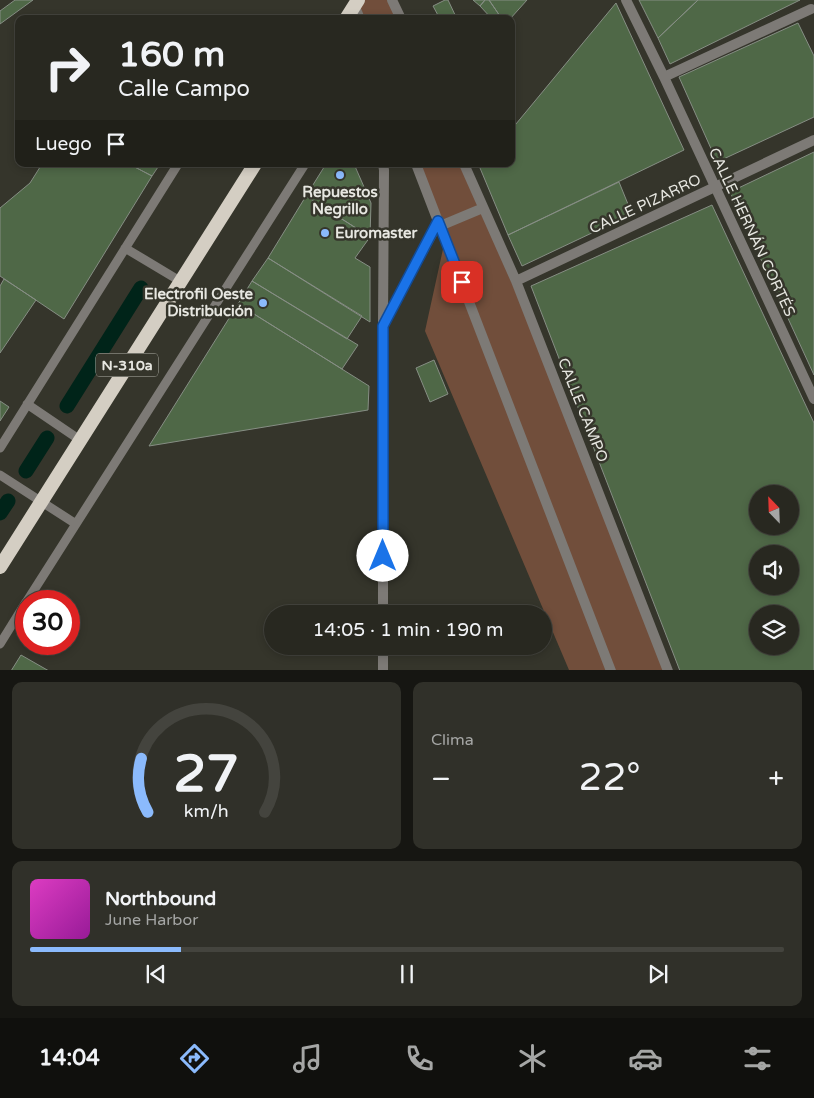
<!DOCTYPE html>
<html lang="es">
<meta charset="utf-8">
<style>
body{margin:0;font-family:"Varela Round",sans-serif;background:#303029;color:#f1f3f6;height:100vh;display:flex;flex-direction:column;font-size:19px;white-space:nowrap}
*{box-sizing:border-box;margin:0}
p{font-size:16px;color:#a5a6a5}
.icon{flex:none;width:28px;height:28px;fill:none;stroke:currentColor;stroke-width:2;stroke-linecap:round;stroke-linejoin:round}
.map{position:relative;height:670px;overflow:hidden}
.panel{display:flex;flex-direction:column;gap:12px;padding:12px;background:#161612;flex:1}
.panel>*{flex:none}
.guide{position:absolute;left:15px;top:15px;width:500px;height:152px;border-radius:10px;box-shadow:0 2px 8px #0003,0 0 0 1px #44443e;background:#282820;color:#f1f3f6;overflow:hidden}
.needle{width:32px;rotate:337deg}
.buttons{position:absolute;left:749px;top:485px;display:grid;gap:10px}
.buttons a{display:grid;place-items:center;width:50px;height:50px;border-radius:50%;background:#282820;box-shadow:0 2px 8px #0003,0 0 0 1px #44443e;font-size:25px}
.speed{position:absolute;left:15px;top:590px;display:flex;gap:10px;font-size:25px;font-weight:700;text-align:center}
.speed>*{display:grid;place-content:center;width:65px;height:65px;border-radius:50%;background:#282820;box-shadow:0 2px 8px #0003,0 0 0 1px #44443e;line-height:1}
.speed .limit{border:8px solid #d22;background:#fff;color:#111}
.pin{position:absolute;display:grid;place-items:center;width:42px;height:42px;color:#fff;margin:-21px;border-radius:10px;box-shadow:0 2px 8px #0006}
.me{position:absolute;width:55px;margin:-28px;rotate:0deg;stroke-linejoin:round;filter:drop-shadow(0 0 4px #0008)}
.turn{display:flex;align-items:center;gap:18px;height:105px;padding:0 20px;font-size:22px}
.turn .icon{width:65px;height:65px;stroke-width:2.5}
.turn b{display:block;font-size:35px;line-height:42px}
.then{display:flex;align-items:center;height:48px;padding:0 20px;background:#0003;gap:10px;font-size:19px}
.big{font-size:38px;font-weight:600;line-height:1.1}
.panel .widget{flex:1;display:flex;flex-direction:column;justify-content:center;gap:8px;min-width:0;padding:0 18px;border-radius:10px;background:#303029}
.panel .dial{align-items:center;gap:0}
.dial svg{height:130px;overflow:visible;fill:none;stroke:#44443e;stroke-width:7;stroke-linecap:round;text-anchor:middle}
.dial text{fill:#f1f3f6;stroke:none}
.song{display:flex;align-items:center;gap:15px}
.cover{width:60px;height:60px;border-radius:8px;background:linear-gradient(135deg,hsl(310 70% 55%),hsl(300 70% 35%))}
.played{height:5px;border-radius:2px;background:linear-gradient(90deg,#8bbafc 20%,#44443e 20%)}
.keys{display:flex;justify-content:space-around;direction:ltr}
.heat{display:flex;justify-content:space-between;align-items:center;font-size:28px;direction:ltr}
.panel .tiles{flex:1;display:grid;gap:12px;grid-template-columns:1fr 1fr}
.widget:last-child{grid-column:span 2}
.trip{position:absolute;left:264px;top:605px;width:288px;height:50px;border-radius:25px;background:#282820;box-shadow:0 2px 8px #0003,0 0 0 1px #44443e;font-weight:600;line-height:50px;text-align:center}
.dock{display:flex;height:80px;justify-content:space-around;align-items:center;background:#10100d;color:#a5a6a5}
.dock .icon{width:35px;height:35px}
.dock .selected{color:#8bbafc}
.dock b{font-size:22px;color:#f1f3f6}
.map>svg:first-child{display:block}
.green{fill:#714e3b}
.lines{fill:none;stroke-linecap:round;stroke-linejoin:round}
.canal{stroke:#002419;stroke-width:15}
.building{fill:#4f6847;stroke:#868e84;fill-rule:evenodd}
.service{stroke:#7d7a76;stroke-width:9}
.minor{stroke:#7d7a76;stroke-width:10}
.trunk{stroke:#d4cec3;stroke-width:14}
.route-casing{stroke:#114b97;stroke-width:12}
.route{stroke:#1a73e8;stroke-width:9}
.poi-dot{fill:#8bbafc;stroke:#35352b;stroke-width:2}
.labels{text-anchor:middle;stroke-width:5;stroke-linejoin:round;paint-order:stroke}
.shield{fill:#35352b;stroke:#b2b2aa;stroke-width:1}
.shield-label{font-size:14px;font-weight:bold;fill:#e7e7e1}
.poi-label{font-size:15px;font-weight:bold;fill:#e7e7e1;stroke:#35352b}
.street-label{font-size:15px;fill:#e7e7e1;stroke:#35352b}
</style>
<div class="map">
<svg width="814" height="671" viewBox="0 0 814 671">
<rect width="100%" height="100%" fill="#35352b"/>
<path class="green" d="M358 0H392L401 19H360Z
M416 164H464L668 670H569L425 331 445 240Z"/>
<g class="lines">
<path class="canal" d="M67 406 141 288
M26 471 47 438
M0 513 8 501"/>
</g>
<path class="building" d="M15 0H33L0 24V11Z
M445 0H448L457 19H440L433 6Z
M473 0H485L480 6Z
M485 0H489L502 19H492L480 6Z
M489 0H527L510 19H502Z
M639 0H698L658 38Z
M698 0H800L670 64 658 38Z
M616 3 684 150 508 235 480 168 483 164H511V130Z
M798 23 814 56V117L717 162 679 77Z
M814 152V375L730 192Z
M42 164H129L152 176 64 319 0 276V208L30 183Z
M129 164H160L152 176Z
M326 164H354L371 203 370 237 306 196Z
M619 182 632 214 522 266 508 235Z
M306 196 370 237 355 258 370 267V322L268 258Z
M712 205 814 423V671H680L531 286ZM758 494H790V526H758ZM758 554H790V586H758ZM758 614H790V646H758Z
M268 258 362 316 347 339 252 281Z
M4 279 36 300 0 353V286Z
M252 281 358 345 342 369 238 304Z
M238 304 369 386 368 410 149 446Z
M434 360 448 394 430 402 416 368Z
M0 401 9 407 0 421Z
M21 655 49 671H11Z"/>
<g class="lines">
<path class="service" d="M125 248 180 281
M27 404 80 440
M0 448 178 164
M0 475 76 524
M27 601 305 164
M0 644 26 602"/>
<path class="minor" d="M392 0 401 19
M626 0 664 77 814 399
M354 5 360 19
M664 77 811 9
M383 164 384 170 383 326V614
M416 164 611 671
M464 164 516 281 601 499 668 671
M440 226 483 208
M516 281 814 140
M384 323 439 221
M383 646V671"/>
<path class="trunk" d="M346 19 358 0
M0 567 255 164"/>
</g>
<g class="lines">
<g class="route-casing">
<path id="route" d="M383 556V326L438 221 462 282"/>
</g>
<use href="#route" class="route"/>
</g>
<g class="poi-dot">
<circle cx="340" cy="175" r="5"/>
<circle cx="325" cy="233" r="5"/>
<circle cx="263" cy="303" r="5"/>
</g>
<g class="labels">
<rect class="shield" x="96" y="353.5" width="62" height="23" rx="4"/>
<g class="shield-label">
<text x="127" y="370">N-310a</text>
</g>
<g class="poi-label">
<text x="340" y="197">Repuestos<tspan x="340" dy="17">Negrillo</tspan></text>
<text x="335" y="238" text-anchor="start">Euromaster</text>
<text x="253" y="299" text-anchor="end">Electrofil Oeste<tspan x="253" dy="17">Distribución</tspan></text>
</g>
<g class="street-label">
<text transform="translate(645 204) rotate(-25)" y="5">CALLE PIZARRO</text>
<text transform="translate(752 232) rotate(65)" y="5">CALLE HERNÁN CORTÉS</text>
<text transform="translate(583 410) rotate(68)" y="5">CALLE CAMPO</text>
</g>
</g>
</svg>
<div class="buttons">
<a><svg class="needle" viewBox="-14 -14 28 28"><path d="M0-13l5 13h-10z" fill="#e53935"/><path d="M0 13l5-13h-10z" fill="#a5a6a5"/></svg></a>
<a><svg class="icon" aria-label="sound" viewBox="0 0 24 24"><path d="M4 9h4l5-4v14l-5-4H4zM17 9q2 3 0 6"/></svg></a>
<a><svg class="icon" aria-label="layers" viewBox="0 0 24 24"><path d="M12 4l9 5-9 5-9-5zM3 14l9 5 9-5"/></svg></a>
</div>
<div class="speed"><div class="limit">30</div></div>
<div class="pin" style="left:462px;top:282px;background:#d93025"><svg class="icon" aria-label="arrive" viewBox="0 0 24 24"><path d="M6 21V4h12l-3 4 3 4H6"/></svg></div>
<svg class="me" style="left:383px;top:556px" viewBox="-20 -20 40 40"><circle r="19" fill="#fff"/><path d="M0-13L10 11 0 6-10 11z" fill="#1a73e8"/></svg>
<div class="trip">14:05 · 1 min · 190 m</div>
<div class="guide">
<div class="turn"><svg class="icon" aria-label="right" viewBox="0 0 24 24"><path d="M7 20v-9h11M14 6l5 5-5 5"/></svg><div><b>160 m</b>Calle Campo</div></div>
<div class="then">Luego<svg class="icon" aria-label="arrive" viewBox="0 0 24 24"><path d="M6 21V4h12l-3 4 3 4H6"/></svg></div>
</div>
</div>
<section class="panel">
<div class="tiles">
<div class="widget dial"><svg viewBox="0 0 100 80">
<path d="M14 69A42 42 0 1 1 86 69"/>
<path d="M14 69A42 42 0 0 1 10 36" stroke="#8bbafc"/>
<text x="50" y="56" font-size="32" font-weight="700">27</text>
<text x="50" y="72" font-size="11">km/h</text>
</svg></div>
<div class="widget"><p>Clima</p>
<div class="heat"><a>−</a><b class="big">22°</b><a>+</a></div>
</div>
<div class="widget">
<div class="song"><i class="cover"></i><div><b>Northbound</b><p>June Harbor</p></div></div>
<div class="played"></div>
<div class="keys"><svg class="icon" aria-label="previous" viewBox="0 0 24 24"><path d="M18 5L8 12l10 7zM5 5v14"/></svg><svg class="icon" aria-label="pause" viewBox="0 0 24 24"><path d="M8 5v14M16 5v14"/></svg><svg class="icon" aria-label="next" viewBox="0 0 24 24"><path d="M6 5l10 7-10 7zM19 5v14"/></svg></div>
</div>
</div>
</section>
<nav class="dock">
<b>14:04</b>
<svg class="icon selected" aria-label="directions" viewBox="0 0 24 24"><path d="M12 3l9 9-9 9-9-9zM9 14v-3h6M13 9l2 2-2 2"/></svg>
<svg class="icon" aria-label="music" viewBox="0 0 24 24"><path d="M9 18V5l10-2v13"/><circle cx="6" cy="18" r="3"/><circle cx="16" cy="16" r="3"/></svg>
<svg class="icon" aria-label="phone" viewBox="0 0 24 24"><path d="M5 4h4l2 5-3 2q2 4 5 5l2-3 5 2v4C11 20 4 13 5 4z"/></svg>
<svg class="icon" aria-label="climate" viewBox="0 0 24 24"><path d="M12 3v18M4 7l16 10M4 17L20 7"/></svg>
<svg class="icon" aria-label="car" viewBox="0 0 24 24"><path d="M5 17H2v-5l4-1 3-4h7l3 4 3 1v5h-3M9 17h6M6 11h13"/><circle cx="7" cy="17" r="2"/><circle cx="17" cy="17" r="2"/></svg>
<svg class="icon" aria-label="filters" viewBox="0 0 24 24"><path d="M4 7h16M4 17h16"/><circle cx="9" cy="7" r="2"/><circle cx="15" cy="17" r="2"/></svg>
</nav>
